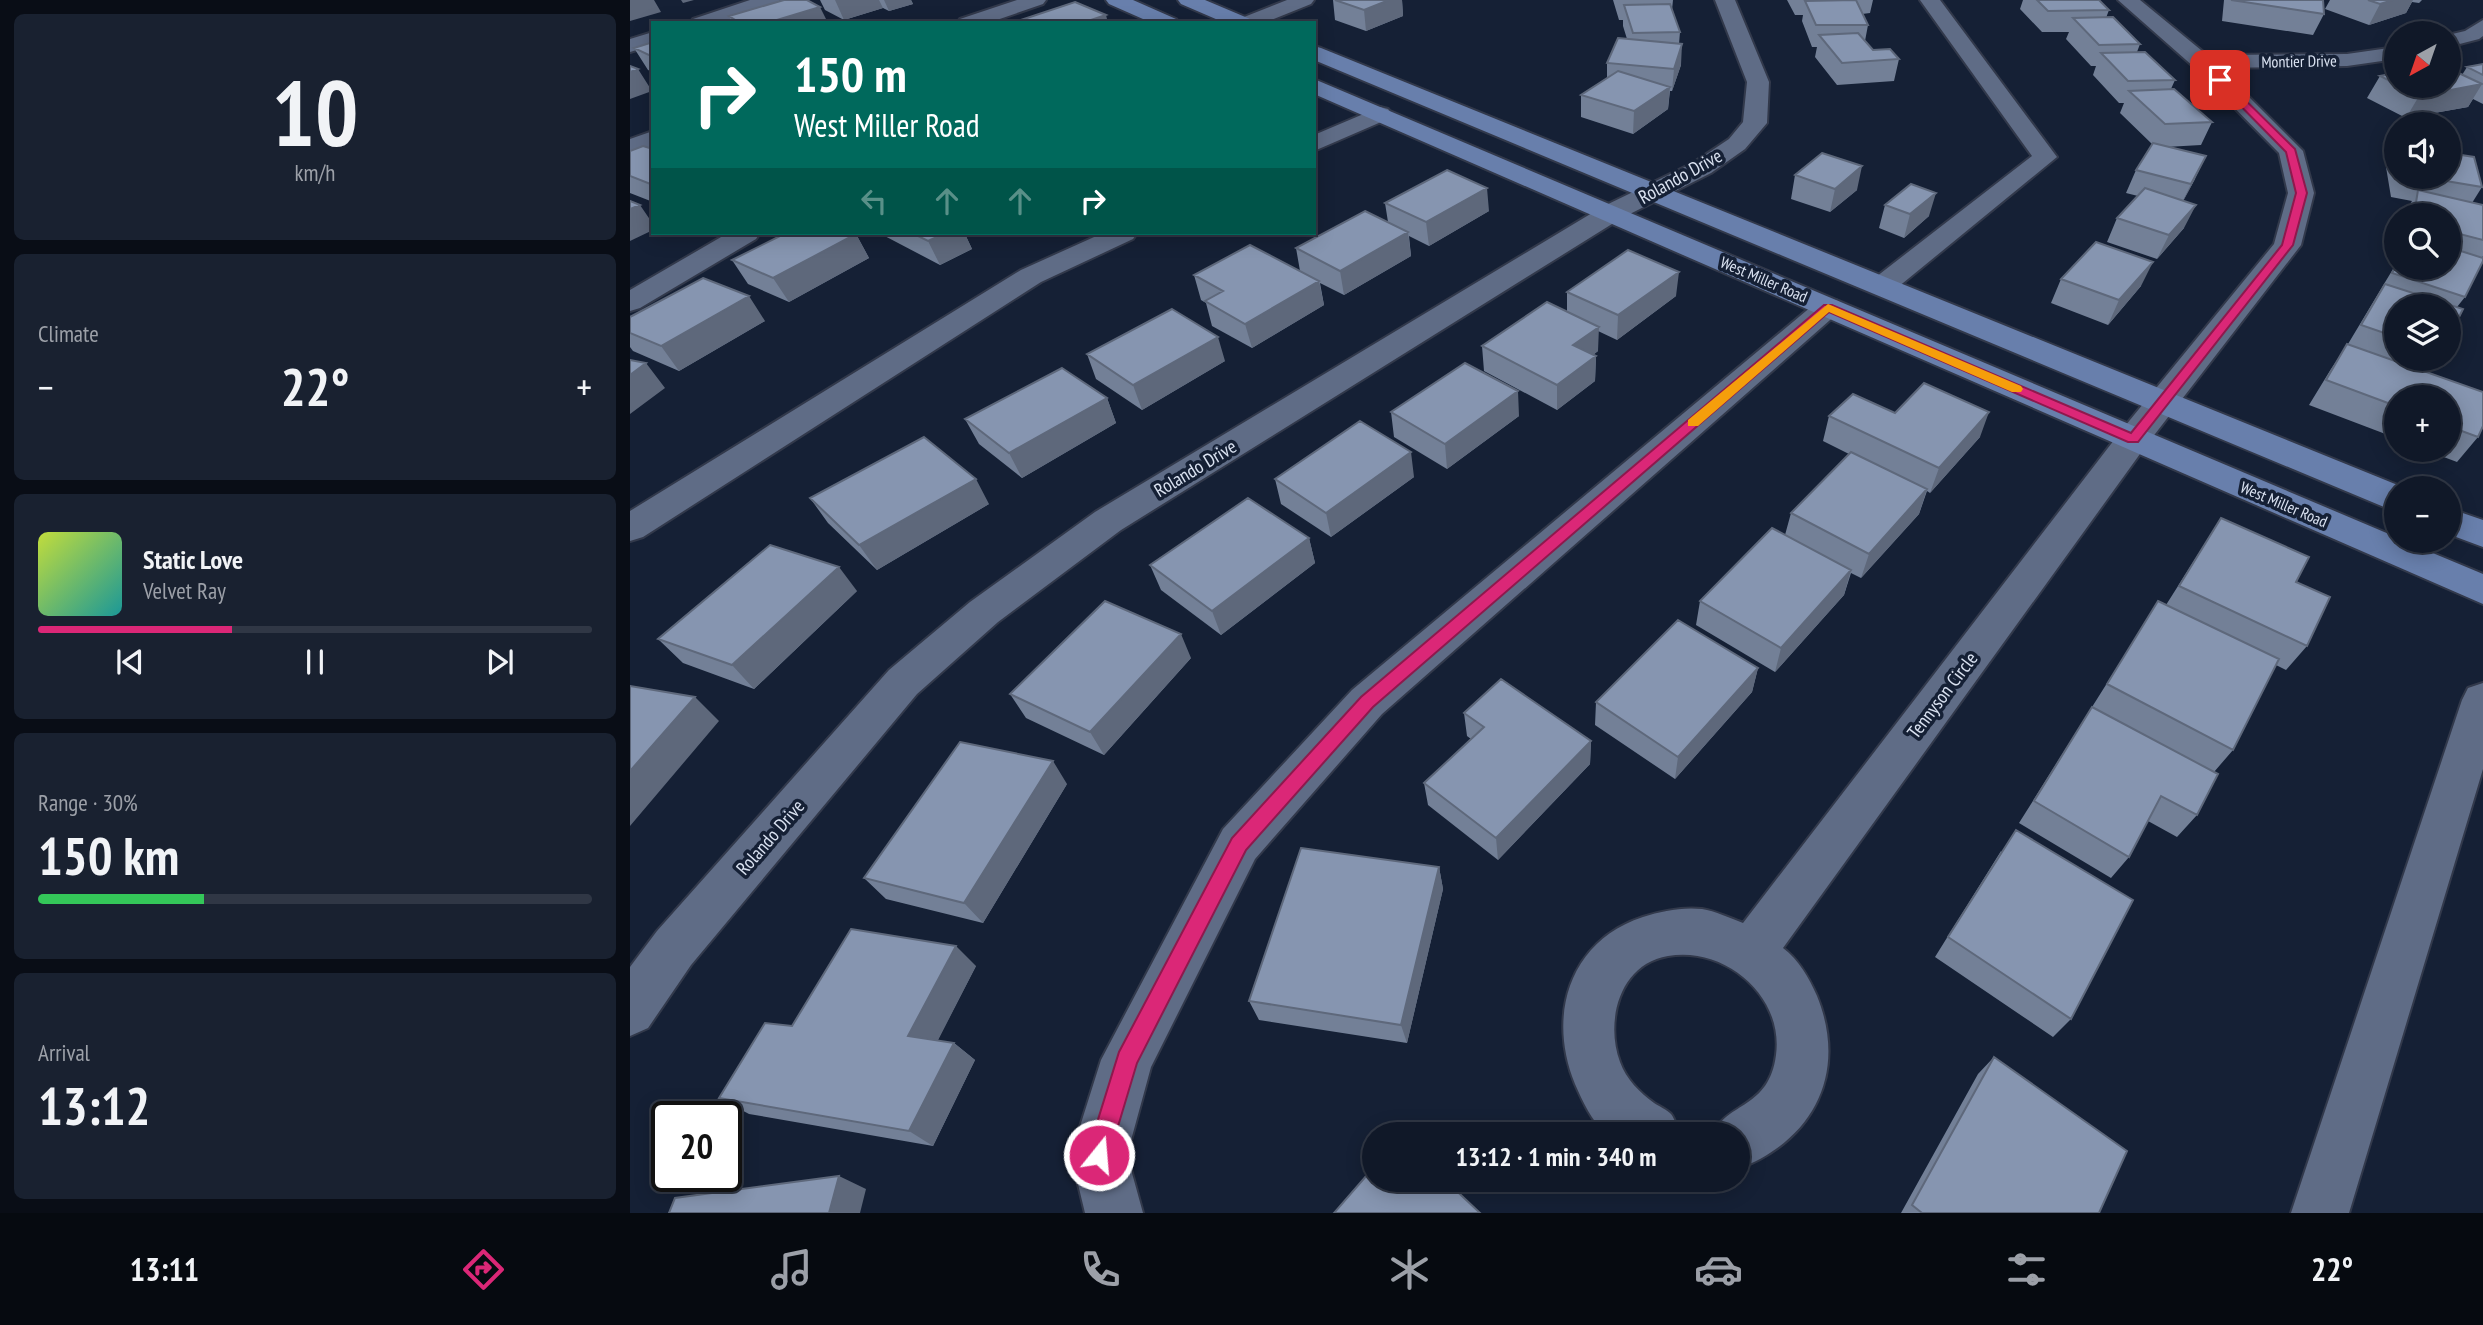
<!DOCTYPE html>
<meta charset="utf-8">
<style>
body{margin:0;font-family:"PT Sans Narrow",sans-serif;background:#192130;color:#f1f3f6;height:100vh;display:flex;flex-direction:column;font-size:26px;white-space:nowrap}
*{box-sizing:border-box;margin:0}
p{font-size:23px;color:#9ca0a8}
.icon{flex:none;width:38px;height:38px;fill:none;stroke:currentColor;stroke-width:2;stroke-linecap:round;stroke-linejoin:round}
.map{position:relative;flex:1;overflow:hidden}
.sheet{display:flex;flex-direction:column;gap:14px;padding:14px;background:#090d16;width:630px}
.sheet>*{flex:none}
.banner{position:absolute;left:21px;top:21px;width:665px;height:214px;border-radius:0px;box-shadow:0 4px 18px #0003,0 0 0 2px #303745;background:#00695c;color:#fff;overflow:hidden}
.needle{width:46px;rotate:220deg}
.tools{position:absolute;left:1754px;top:21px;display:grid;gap:14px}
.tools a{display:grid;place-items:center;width:77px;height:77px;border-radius:50%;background:#101828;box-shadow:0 4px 18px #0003,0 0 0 2px #303745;font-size:35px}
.speed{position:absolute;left:21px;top:1101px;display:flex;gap:14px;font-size:35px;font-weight:700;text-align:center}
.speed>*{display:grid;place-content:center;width:91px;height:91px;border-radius:50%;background:#101828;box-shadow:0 4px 18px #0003,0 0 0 2px #303745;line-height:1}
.speed .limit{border:4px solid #111;border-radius:10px;background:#fff;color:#111}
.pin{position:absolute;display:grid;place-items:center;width:60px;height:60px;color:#fff;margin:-30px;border-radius:14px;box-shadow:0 4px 10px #0006}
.me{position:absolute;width:77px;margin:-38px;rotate:17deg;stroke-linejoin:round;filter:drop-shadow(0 0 5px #0008)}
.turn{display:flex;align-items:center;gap:24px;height:147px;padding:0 28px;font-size:32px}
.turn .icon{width:91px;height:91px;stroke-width:2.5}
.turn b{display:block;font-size:49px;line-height:60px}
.lanes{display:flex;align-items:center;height:66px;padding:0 28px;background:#0003;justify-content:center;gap:35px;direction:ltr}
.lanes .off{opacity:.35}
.big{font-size:52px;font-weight:600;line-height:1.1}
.sheet .tile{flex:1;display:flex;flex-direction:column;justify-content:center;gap:10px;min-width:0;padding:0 24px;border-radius:10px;background:#192130}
.sheet .dial{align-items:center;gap:0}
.dial b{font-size:91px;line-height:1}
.song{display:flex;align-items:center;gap:21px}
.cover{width:84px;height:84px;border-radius:10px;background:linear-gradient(135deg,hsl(70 70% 55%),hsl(180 70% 35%))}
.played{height:7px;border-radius:4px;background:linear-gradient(90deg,#db2777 35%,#303745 35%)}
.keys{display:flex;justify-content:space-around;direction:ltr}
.heat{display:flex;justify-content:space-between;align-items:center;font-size:38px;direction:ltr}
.charge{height:10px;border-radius:5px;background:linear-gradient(90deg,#34c759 30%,#303745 0)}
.trip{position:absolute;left:732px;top:1122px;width:388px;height:70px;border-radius:35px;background:#101828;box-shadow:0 4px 18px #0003,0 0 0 2px #303745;font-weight:600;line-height:70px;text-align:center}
.menu{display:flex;height:112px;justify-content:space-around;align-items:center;background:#060a10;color:#9ca0a8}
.menu .icon{width:49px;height:49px}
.menu .on{color:#db2777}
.menu b{font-size:32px;color:#f1f3f6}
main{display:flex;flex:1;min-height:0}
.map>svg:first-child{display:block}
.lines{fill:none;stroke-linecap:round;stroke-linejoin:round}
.minor-casing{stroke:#32394b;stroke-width:4}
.major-casing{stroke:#32394b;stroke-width:4}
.minor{fill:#5f6c86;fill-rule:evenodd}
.major{fill:#687fac;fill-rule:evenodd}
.wall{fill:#738097}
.shaded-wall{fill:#5e687b}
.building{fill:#8695b0;stroke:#5e687b;stroke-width:2}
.route{fill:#db2777;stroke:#8e194d;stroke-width:2}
.slow{fill:#f59e0b}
.labels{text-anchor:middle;stroke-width:7;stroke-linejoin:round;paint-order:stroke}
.far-street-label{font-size:16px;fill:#dae2f1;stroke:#152035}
.street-label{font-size:19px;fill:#dae2f1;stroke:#152035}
</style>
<main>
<section class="sheet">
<div class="tile dial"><b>10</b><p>km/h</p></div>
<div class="tile"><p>Climate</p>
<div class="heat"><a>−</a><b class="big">22°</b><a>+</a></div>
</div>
<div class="tile">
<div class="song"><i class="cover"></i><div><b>Static Love</b><p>Velvet Ray</p></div></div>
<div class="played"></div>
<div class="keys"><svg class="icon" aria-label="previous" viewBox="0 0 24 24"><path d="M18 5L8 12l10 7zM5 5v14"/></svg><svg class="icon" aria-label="pause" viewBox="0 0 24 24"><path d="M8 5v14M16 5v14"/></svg><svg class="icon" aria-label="next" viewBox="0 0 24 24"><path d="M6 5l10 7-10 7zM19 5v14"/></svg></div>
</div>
<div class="tile"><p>Range · 30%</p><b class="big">150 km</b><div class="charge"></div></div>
<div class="tile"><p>Arrival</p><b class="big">13:12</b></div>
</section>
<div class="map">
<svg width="1853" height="1213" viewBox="0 0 1853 1213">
<rect width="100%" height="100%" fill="#152035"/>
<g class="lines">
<g class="minor-casing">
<path id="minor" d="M120 0H150L147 4 91 23H60L63 19Z
M387 0H416L413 4 358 23H327L330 19Z
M657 0H684L681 4 634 23H606L609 19Z
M1085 0H1105L1139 82 1137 123 1115 149 1081 173 990 219 491 530 368 622 287 694 61 965 18 1028 0 1036V967L27 931 259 670 340 602 465 512 972 207 1063 163 1099 139 1113 122 1117 82Z
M1290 0H1310L1427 157 1262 292 1252 295 1242 292 1238 286 1242 280 1402 156Z
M1488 0H1510L1577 55 1717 54 1766 47V59L1717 66 1590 68 1673 151 1684 193 1671 245 1515 447 1153 948C1169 960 1179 978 1187 996 1218 1073 1184 1140 1108 1169V1134H1083C1097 1102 1139 1109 1146 1055 1154 996 1095 946 1038 956 989 964 975 1022 990 1062 996 1079 1010 1093 1024 1103 1029 1106 1037 1110 1041 1114 1045 1119 1047 1128 1050 1134H976C961 1120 953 1102 945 1084 917 1016 939 941 1013 917 1032 911 1051 907 1072 909 1085 911 1100 918 1113 923L1491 431 1644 244 1658 193 1649 153 1564 67Z
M1853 20V36L1849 39 1818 47V35L1835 31Z
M23 32V45L0 52V39Z
M750 107 758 109 762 114 758 119 684 151V135Z
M23 131V147L0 155V139Z
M98 233H130L126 239 10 308 0 311V290Z
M473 233H507L503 239 411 282 13 537 0 541V511L391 270Z
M1198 298 1208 301 1213 307 1208 313 752 714 625 859 521 1067 497 1155 513 1213H455L441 1155 471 1060 593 829 722 690 1188 301Z
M1853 683V769L1719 1213H1661L1832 700 1838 688Z"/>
</g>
<g class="major-casing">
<path id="major" d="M476 0H503L546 19 549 23H522L479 4Z
M548 0H575L620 19 623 23H595L551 4Z
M684 46 691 48 1775 488H1766V510L1754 507 684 60Z
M684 79 1766 537V541H1774L1853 574V604L684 94Z
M1818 508 1853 520V547L1818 534Z"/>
</g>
<use href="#minor" class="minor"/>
<use href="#major" class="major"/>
</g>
<path class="wall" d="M190 0H281L283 4 259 11 253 8 214 20 195 10Z
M703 0H772L773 16 736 31 705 20Z
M983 0H1043L1042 10 1050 32 1049 44 1051 65 1042 91H1040L1038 109 1003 134 951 117V95L977 79V63L997 39 993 26V20H989Z
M1157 0H1243L1240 13 1232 14 1238 25 1235 41 1243 50 1269 59 1264 81 1207 85 1185 57 1187 47H1182L1172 21 1173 15H1165Z
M1390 0H1469L1479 10 1476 18 1510 44 1507 52 1545 80 1541 89 1582 122 1571 145 1536 147 1565 179 1553 201 1554 228 1527 259 1477 242 1487 218 1508 196 1496 193 1506 170 1522 144 1490 113 1494 103H1489L1463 75 1466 66H1461L1436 39 1439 32H1412L1390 9 1393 0Z
M1594 0H1693L1694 14 1683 35 1592 21Z
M1700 0H1792L1789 3 1782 2 1776 13 1739 25 1695 9Z
M99 16 198 23H102Z
M23 42V72L18 70 4 48Z
M1853 64V104L1843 99 1838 107 1776 118 1737 98 1750 76 1766 73V86H1818L1832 75 1837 67Z
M23 149V202L0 193V151Z
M1766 151V177H1818V153L1844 157 1852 187 1842 203 1853 205V256L1852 258H1853V261L1835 297 1827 307 1833 309 1818 339V306H1766V359H1807L1797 372 1853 392V426L1848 437 1827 462 1795 450H1818V397H1766V438L1679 405 1701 369 1718 344 1766 264V268H1818V215H1773L1782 201 1761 197 1756 167Z
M1165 175 1227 190 1200 212 1161 199Z
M755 203 859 211 799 246 779 236 781 256 714 295 690 283 694 305 622 348 582 326 576 303 571 300 564 275 670 271 666 248 758 222Z
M1255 205 1299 216 1274 238 1249 228Z
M249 233H338L335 234 342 249 310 265Z
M226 234 239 258 159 302 118 284 102 260Z
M1431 279 1511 286 1478 325 1421 303Z
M937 292 1046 296 987 340 968 331V351L963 355 966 356 965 381 927 410 854 371 852 346 937 312Z
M0 317 135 321 49 371 3 351 0 347Z
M457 354 595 361 512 410 466 379Z
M477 398 486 423 392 478 349 444 335 419Z
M761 412 889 416 817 469 764 437Z
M1265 413 1350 437 1300 493 1297 491 1289 514 1231 578 1221 573 1214 595 1145 672 1066 625 1070 601 1155 535 1161 513 1219 454 1193 441 1199 416Z
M784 477 701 537 651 504 645 479Z
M180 498 359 504 247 570 198 523Z
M1591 518 1666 582 1677 646 1656 670 1646 665 1603 750 1584 772 1567 815 1547 837 1518 821 1499 857 1481 878 1389 823 1513 626 1536 605Z
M679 538 685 563 591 635 531 590 520 565Z
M227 591 124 689 53 663 28 639Z
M561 658 474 755 396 718 380 694Z
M1128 668 1122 692 1045 779 965 725 966 702Z
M834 713 961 741 960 764 868 860 798 805 794 783 841 739 837 736Z
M437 784 353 923 256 899 234 878Z
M1371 851 1441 1019 1423 1037 1305 957Z
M809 867 813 889 777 1043 629 1020 619 1001Z
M346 966 307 1041 324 1043 345 1060 303 1146 119 1114 89 1098 162 1026Z
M1364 1057 1469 1213H1271L1348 1074Z"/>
<path class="shaded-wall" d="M0 0H24L31 12 0 21Z
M51 0H64L53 3Z
M205 0H249L253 8 214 20Z
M254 0H281L283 4 259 11Z
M759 0H772L773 16 736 31 734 10Z
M1763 0H1783L1776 13 1739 25 1750 4Z
M190 7 198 23H137Z
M476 15 478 23H452Z
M1052 44 1051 65 1042 91 1044 69Z
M8 69 22 91 0 99V72Z
M1852 84 1838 107 1776 118 1789 96Z
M1040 87 1038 109 1003 134 1004 111Z
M1576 156 1565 179 1550 207 1561 184Z
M1232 166 1227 190 1200 212 1205 189Z
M857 188 859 211 799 246 796 222Z
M1306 193 1299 216 1274 238 1280 214Z
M10 205 23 224V230L0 241V209Z
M1566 205 1554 228 1527 259 1539 235Z
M778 232 781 256 714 295 710 271Z
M316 233H338L335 234 342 249 310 265 298 241Z
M226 234 239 258 159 302 143 278Z
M1523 262 1511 286 1478 325 1489 300Z
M1049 272 1046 296 987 340 988 315Z
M689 281 694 305 622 348 615 324Z
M119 296 135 321 49 371 31 346Z
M969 327 968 351 943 370V345Z
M588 337 595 361 512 410 503 385Z
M966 356 965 381 927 410V385Z
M16 363 35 388 0 414V375Z
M888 391 889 416 817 469 815 444Z
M477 398 486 423 392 478 379 453Z
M1359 412 1350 437 1300 493 1309 468Z
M781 452 784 477 701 537 696 513Z
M346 479 359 504 247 570 229 545Z
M1297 489 1289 514 1231 578 1239 554Z
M679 538 685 563 591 635 582 611Z
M209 567 227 591 124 689 102 665Z
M1221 570 1214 595 1145 672 1151 648Z
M551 634 561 658 474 755 460 732Z
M1128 668 1122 692 1045 779 1048 757Z
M65 697 89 721 0 826V771Z
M961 741 960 764 868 860 866 838Z
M423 761 437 784 353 923 334 903Z
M809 867 813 889 777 1043 771 1025Z
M326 946 346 966 301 1054 278 1036Z
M324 1043 345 1060 303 1146 279 1131Z
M209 1176 236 1189 230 1213H199Z"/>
<path class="building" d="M154 0H177L190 7 137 23H110L99 16Z
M705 0H759L734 10Z
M1226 0 1238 25H1186L1175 1Z
M1407 0H1469L1479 10 1418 11Z
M1601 0H1693L1694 14Z
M1738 0H1763L1750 4Z
M445 2 476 15 452 23 385 22Z
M1040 4 1050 32 1003 33 994 5Z
M1483 17 1510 44 1469 45 1443 18Z
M1228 33 1243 50 1260 49 1269 59 1212 63 1189 35Z
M988 38 1052 44 1044 69 977 63Z
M23 42V57L4 48Z
M1515 52 1545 80 1498 81 1471 53Z
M1853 64V75L1837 67Z
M0 66 8 69 0 72Z
M1818 68 1852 84 1789 96 1769 86H1818Z
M988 71 1040 87 1004 111 951 95Z
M1766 73V84L1750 76Z
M1544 89 1582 122 1535 124 1499 91Z
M1523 143 1576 156 1561 184 1506 170Z
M13 146 23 149V185L0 176V151Z
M1192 153 1232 166 1205 189 1165 175Z
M1818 153 1844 157 1852 187 1792 177H1818Z
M817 170 857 188 796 222 755 203Z
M1281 184 1306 193 1280 214 1255 205Z
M1515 188 1566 205 1539 235 1487 218Z
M1788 190 1853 205V240L1818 231V215H1784Z
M0 201 10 205 0 209Z
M735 211 778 232 710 271 666 248Z
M156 233H223L226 234 143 278 102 260Z
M282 233H316L298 241Z
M1466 242 1523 262 1489 300 1431 279Z
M620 245 689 281 615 324 575 301 593 291 564 275Z
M1818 247 1853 258V261L1835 297 1762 273 1766 266V268H1818Z
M998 250 1049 272 988 315 937 292Z
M73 278 119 296 31 346 0 333V317Z
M1755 284 1833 309 1818 339V306H1766V337L1731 325Z
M917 302 969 327 943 345 966 356 927 385 852 346Z
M542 309 588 337 503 385 457 354Z
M1717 344 1853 392V426L1848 437 1818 426V397H1766V406L1696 380Z
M0 360 16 363 0 375Z
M835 363 888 391 815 444 761 412Z
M432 368 477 398 379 453 335 419Z
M1294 383 1359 412 1309 468 1199 416 1223 394 1265 413Z
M730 421 781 452 696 513 645 479Z
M294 437 346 479 229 545 180 498Z
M1221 452 1297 489 1239 554 1161 513Z
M618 498 679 538 582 611 520 565Z
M1591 518 1679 557 1666 582 1700 597 1677 646 1549 586Z
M1142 528 1221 570 1151 648 1070 601Z
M140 545 209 567 102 665 28 639Z
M475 601 551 634 460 732 380 694Z
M1528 601 1649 659 1603 750 1477 684Z
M1048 620 1128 668 1048 757 966 702Z
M871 679 961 741 866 838 794 783 854 727 834 713Z
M0 686 65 697 0 771Z
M1462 707 1588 774 1567 815 1531 796 1499 857 1404 801Z
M330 742 423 761 334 903 234 878Z
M1386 830 1503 900 1441 1019 1318 937Z
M671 848 809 867 771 1025 619 1001Z
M221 929 326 946 278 1036 324 1043 279 1131 89 1098 135 1023 162 1026Z
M1364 1057 1497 1151 1469 1213H1292L1282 1205Z
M744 1167V1180H815L850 1213H704Z
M209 1176 199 1213H39L45 1198Z"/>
<path class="route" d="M1587 78H1593L1665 149 1677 193 1663 245 1508 442H1498L1199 312 743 707 616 850 507 1063 477 1163 469 1166 461 1163 457 1155 489 1052 602 838 731 697 1194 305H1202L1501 433 1652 245 1666 193 1656 152 1587 82Z"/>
<path class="slow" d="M1198 304 1391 386 1393 389 1391 392H1382L1199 312 1068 426H1058V420Z"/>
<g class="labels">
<g class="far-street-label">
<text transform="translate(1669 61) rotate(-1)" y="6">Montier Drive</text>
<text transform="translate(1134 279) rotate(23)" y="6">West Miller Road</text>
<text transform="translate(1654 504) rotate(23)" y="6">West Miller Road</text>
</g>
<g class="street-label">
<text transform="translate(1050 176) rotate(-29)" y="7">Rolando Drive</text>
<text transform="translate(565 468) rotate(-31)" y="7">Rolando Drive</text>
<text transform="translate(1312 695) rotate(-53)" y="7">Tennyson Circle</text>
<text transform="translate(140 837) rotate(-49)" y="7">Rolando Drive</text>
</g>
</g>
</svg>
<div class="tools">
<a><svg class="needle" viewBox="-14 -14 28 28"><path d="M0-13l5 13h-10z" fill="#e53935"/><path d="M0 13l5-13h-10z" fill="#9ca0a8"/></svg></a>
<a><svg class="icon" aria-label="sound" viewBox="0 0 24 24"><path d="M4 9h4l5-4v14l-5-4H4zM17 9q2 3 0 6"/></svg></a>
<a><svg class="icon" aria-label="search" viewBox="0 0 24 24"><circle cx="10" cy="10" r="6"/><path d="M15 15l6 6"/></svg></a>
<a><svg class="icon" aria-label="layers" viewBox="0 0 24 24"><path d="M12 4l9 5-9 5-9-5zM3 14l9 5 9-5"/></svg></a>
<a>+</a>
<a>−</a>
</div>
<div class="speed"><div class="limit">20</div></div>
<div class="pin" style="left:1590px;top:80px;background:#d93025"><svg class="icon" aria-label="arrive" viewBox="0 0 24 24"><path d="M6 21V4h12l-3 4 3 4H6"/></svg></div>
<svg class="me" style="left:469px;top:1155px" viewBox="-20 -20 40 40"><circle r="17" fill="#db2777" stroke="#fff" stroke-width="3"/><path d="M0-11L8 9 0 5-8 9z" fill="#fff"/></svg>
<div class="trip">13:12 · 1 min · 340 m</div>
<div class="banner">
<div class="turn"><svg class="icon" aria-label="right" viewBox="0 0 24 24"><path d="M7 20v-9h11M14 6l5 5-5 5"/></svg><div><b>150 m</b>West Miller Road</div></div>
<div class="lanes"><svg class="icon off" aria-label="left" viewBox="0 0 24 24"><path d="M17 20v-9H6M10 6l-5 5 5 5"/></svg><svg class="icon off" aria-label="ahead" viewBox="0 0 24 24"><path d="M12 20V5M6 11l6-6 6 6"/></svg><svg class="icon off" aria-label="ahead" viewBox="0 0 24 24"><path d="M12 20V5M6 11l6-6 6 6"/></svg><svg class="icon" aria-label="right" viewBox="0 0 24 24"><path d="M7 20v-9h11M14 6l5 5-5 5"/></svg></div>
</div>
</div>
</main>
<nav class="menu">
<b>13:11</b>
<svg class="icon on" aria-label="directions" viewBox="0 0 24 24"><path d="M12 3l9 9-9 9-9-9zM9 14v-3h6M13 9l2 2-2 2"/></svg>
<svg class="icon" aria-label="music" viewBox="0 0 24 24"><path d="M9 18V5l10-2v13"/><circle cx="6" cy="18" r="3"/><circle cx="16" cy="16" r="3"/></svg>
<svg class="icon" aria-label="phone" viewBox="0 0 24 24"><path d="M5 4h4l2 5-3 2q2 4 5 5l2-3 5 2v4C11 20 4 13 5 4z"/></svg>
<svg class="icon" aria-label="climate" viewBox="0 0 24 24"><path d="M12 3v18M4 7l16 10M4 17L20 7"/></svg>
<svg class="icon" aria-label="car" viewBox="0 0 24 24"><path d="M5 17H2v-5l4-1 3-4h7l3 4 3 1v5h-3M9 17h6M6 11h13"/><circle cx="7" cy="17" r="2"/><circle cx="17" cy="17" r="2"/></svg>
<svg class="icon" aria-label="filters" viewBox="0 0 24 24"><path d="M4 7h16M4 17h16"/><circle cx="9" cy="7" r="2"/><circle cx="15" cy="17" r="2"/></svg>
<b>22°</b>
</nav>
